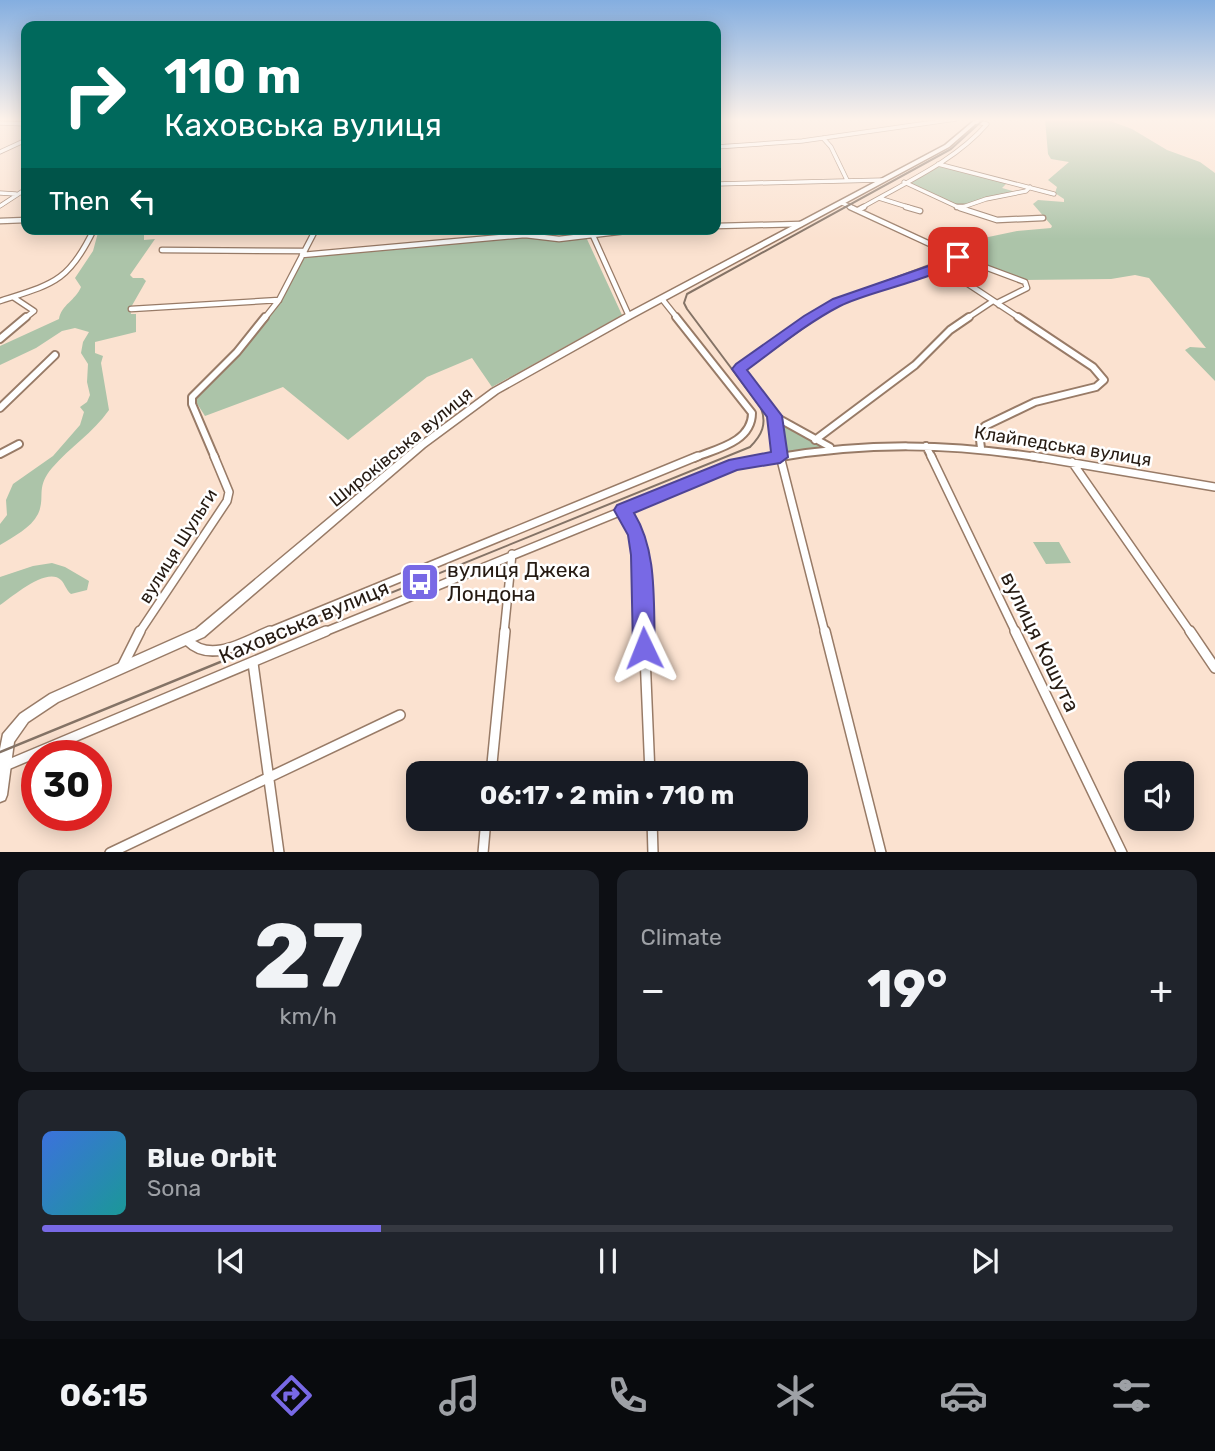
<!DOCTYPE html>
<meta charset="utf-8">
<style>
body{margin:0;font-family:Rubik,sans-serif;background:#20242c;color:#f1f3f6;height:100vh;display:flex;flex-direction:column;font-size:26px;white-space:nowrap}
*{box-sizing:border-box;margin:0}
p{font-size:23px;color:#9ea1a6}
.icon{flex:none;width:38px;height:38px;fill:none;stroke:currentColor;stroke-width:2;stroke-linecap:round;stroke-linejoin:round}
.map{position:relative;height:852px;overflow:hidden}
.panel{display:flex;flex-direction:column;gap:18px;padding:18px;background:#0d0f14;flex:1}
.panel>*{flex:none}
.guide{position:absolute;left:21px;top:21px;width:700px;height:214px;border-radius:14px;box-shadow:0 4px 18px #0003;background:#00695c;color:#fff;overflow:hidden}
.tools{position:absolute;left:1124px;top:761px;display:grid;gap:14px}
.tools a{display:grid;place-items:center;width:70px;height:70px;border-radius:14px;background:#171b24;box-shadow:0 4px 18px #0003;font-size:35px}
.speed{position:absolute;left:21px;top:740px;display:flex;gap:14px;font-size:35px;font-weight:700;text-align:center}
.speed>*{display:grid;place-content:center;width:91px;height:91px;border-radius:50%;background:#171b24;box-shadow:0 4px 18px #0003;line-height:1}
.speed .limit{border:10px solid #d22;background:#fff;color:#111}
.pin{position:absolute;display:grid;place-items:center;width:60px;height:60px;color:#fff;margin:-30px;border-radius:14px;box-shadow:0 4px 10px #0006}
.me{position:absolute;width:77px;margin:-38px;rotate:358deg;stroke-linejoin:round;filter:drop-shadow(0 0 5px #0008)}
.turn{display:flex;align-items:center;gap:24px;height:147px;padding:0 28px;font-size:32px}
.turn .icon{width:91px;height:91px;stroke-width:2.5}
.turn b{display:block;font-size:49px;line-height:60px}
.then{display:flex;align-items:center;height:66px;padding:0 28px;background:#0003;gap:14px;font-size:26px}
.big{font-size:52px;font-weight:700;line-height:1.1}
.panel .tile{flex:1;display:flex;flex-direction:column;justify-content:center;gap:10px;min-width:0;padding:0 24px;border-radius:14px;background:#20242c}
.panel .dial{align-items:center;gap:0}
.dial b{font-size:91px;line-height:1}
.song{display:flex;align-items:center;gap:21px}
.cover{width:84px;height:84px;border-radius:10px;background:linear-gradient(135deg,hsl(220 70% 55%),hsl(180 70% 35%))}
.played{height:7px;border-radius:4px;background:linear-gradient(90deg,#7869e5 30%,#363941 30%)}
.keys{display:flex;justify-content:space-around;direction:ltr}
.heat{display:flex;justify-content:space-between;align-items:center;font-size:38px;direction:ltr}
.panel .tiles{flex:1;display:grid;gap:18px;grid-template-columns:1fr 1fr}
.tile:last-child{grid-column:span 2}
.trip{position:absolute;left:406px;top:761px;width:402px;height:70px;border-radius:14px;background:#171b24;box-shadow:0 4px 18px #0003;font-weight:700;line-height:70px;text-align:center}
.tab-bar{display:flex;height:112px;justify-content:space-around;align-items:center;background:#090b0e;color:#9ea1a6}
.tab-bar .icon{width:49px;height:49px}
.tab-bar .current{color:#7869e5}
.tab-bar b{font-size:32px;color:#f1f3f6}
.map>svg:first-child{display:block}
.green{fill:#acc4a9}
.lines{fill:none;stroke-linecap:round;stroke-linejoin:round}
.minor-far4-casing{stroke:#987b67;stroke-width:5}
.minor-far3-casing{stroke:#987b67;stroke-width:7}
.minor-far2-casing{stroke:#987b67;stroke-width:10}
.minor-far1-casing{stroke:#987b67;stroke-width:10}
.minor-casing{stroke:#987b67;stroke-width:12}
.secondary-casing{stroke:#987b67;stroke-width:3}
.minor-far4{stroke:#fff;stroke-width:3.5}
.minor-far3{stroke:#fff;stroke-width:4.5}
.minor-far2{stroke:#fff;stroke-width:6}
.minor-far1{stroke:#fff;stroke-width:7}
.minor{stroke:#fff;stroke-width:9}
.secondary{fill:#fff;fill-rule:evenodd}
.tram-far1{stroke:#847366;stroke-width:2}
.tram{stroke:#847366;stroke-width:2.5}
.route{fill:#7869e5;stroke:#4e4495;stroke-width:2}
.labels{text-anchor:middle;stroke-width:5;stroke-linejoin:round;paint-order:stroke}
.street-label{font-size:18px;fill:#261b13;stroke:#fff}
.near-poi-label{font-size:21px;fill:#261b13;stroke:#fff;text-anchor:start}
.near-street-label{font-size:21px;fill:#261b13;stroke:#fff}
</style>
<div class="map">
<svg width="1215" height="853" viewBox="0 0 1215 853">
<rect width="100%" height="100%" fill="#fbe2d0"/>
<path class="green" d="M1045 119H1105L1132 129 1167 150 1200 162 1215 173V381L1185 350 1190 347 1206 348 1149 278 1135 275 1111 279 1023 280 931 244 950 245 1017 231 1051 228 1052 226 1033 204 1038 200 1064 202V199L1055 193 1057 187 1048 180 1069 162 1051 159 1048 154Z
M939 165 1007 183 1002 188 1016 192 960 207 906 182Z
M99 229H132L144 235V240L155 239 130 275 133 278H143L146 281 130 309 131 314H136V332L95 342V353L103 356 101 363 109 410C93 433 70 447 52 468 35 488 46 497 38 514 31 528 13 537 0 545V524L7 515 6 500 13 484 53 456 80 425 84 412 80 407 87 402 90 395 87 382 88 364 81 353 83 342 89 332 75 328 62 331 36 348 0 365V346L59 319C61 305 76 300 81 287L75 278 93 251Z
M532 237H586L622 315 492 387 472 358 427 377 348 440 283 387 205 416 196 402V396L280 300 304 256Z
M774 416 832 448 780 457Z
M1033 542H1059L1071 563 1046 564Z
M52 563 65 567 89 581 87 590 71 594C66 590 65 584 61 580 47 566 12 597 0 605V577L33 566Z"/>
<g class="lines">
<g class="minor-far4-casing">
<path id="minor-far4" d="M0 123 26 124
M823 138 831 147 847 180
M716 147 802 141 956 119
M0 152 26 140
M938 164 1054 194
M904 182 960 208 986 199 1026 191 1030 187
M716 184 883 180
M0 193 16 194
M879 198 911 208
M842 203 853 208
M0 206 26 189
M861 208C904 183 954 162 987 124L976 122"/>
</g>
<g class="minor-far3-casing">
<path id="minor-far3" d="M850 207 958 257 1025 282 1027 288 997 303 999 305
M906 207 920 211
M957 207H964
M960 208 997 220 1043 218
M858 210 864 207
M0 221 26 220
M716 226 801 224
M140 229 142 231
M590 229 629 316
M162 250 304 251
M302 255 525 235 559 239 643 229
M952 260 951 269 965 282 1021 319
M13 297 34 311 24 319
M662 299 678 319
M0 301C53 284 69 282 94 229
M131 309 279 300
M264 319 279 300 316 229
M809 319 837 302 958 257
M966 319 993 301"/>
</g>
<g class="minor-far2-casing">
<path id="minor-far2" d="M676 317 752 413C752 442 716 449 694 458
M812 317 739 369 774 416 830 447
M0 339 26 317
M0 408 55 355
M774 416 780 458
M815 440 915 365 950 330 969 317
M926 446 932 458
M981 448 979 432 985 426 1035 402 1096 387 1104 380 1093 367 1018 317
M0 454 19 444
M215 458 192 404V397L237 352 265 317
M774 458C867 442 949 443 1042 458"/>
</g>
<g class="minor-far1-casing">
<path id="minor-far1" d="M780 456 825 633
M931 456 1016 633
M1032 456 1215 487
M1072 462 1191 633
M623 510 637 534 641 555 644 633
M139 633 227 501 229 492 214 456
M266 633 698 456
M322 633 735 465 784 456
M504 633 512 554"/>
</g>
<g class="minor-casing">
<path id="minor" d="M644 631 650 774
M825 631 881 853
M1015 631 1122 853
M1190 631 1215 668
M188 641C211 664 246 641 270 631
M253 663 279 853
M122 667 140 631
M0 768 326 631
M491 774 505 631
M652 819 653 853
M110 853 400 715
M483 853 486 819"/>
</g>
<g class="secondary-casing">
<path id="secondary" d="M976 119H981L949 147 632 318 498 393 425 447 204 637 58 702 28 722 14 742 7 795 5 800 0 802V749L3 734 20 714 50 694 196 629 419 443 492 389 626 314 945 145Z"/>
</g>
<use href="#minor-far4" class="minor-far4"/>
<use href="#minor-far3" class="minor-far3"/>
<use href="#minor-far2" class="minor-far2"/>
<use href="#minor-far1" class="minor-far1"/>
<use href="#minor" class="minor"/>
<use href="#secondary" class="secondary"/>
<path class="tram-far1" d="M292 633 750 447C762 435 767 424 761 408L687 309 684 303 687 294 951 149 984 119"/>
<path class="tram" d="M0 752 296 631"/>
</g>
<linearGradient id="sky" x2="0" y2="1"><stop stop-color="#84aee0"/><stop offset="0.5" stop-color="#fdf2ea"/><stop offset="1" stop-color="#fdf2ea" stop-opacity="0"/></linearGradient>
<rect width="1215" height="239" fill="url(#sky)"/>
<path class="route" d="M954 254 964 257C941 279 871 290 840 306 807 323 777 348 747 370L782 416 788 457 780 463 737 470 634 513C658 552 653 603 655 648L652 655 644 658 637 655 633 648 631 555 628 535 614 510 617 505 729 460 771 452 767 417 732 369 736 364 804 316 833 299 940 262Z"/>
<defs>
<g id="bus-square" transform="scale(2.0125)"><rect x="-9" y="-9" width="18" height="18" rx="4" fill="#7869e5" stroke="#fff"/><path d="M-5-6H5V4H4V6H2V4H-2V6H-4V4H-5ZM-3.5-4V0h7V-4ZM-3.5 1.2v1.5H-2V1.2ZM2 1.2v1.5H3.5V1.2Z" fill="#fff"/></g>
</defs>
<g fill-rule="evenodd">
<use href="#bus-square" x="420" y="582"/>
</g>
<g class="labels">
<g class="street-label">
<text transform="translate(1063 446) rotate(9)" y="6">Клайпедська вулиця</text>
<text transform="translate(401 447) rotate(-39)" y="6">Широківська вулиця</text>
<text transform="translate(178 546) rotate(-58)" y="6">вулиця Шульги</text>
</g>
<g class="near-poi-label">
<text x="447" y="577">вулиця Джека<tspan x="447" dy="24">Лондона</tspan></text>
</g>
<g class="near-street-label">
<text transform="translate(304 622) rotate(-23)" y="7">Каховська вулиця</text>
<text transform="translate(1040 642) rotate(64)" y="7">вулиця Кошута</text>
</g>
</g>
</svg>
<div class="tools">
<a><svg class="icon" aria-label="sound" viewBox="0 0 24 24"><path d="M4 9h4l5-4v14l-5-4H4zM17 9q2 3 0 6"/></svg></a>
</div>
<div class="speed"><div class="limit">30</div></div>
<div class="pin" style="left:958px;top:257px;background:#d93025"><svg class="icon" aria-label="arrive" viewBox="0 0 24 24"><path d="M6 21V4h12l-3 4 3 4H6"/></svg></div>
<svg class="me" style="left:644px;top:648px" viewBox="-20 -20 40 40"><path d="M0-17L14 15 0 8-14 15z" fill="#7869e5" stroke="#fff" stroke-width="4"/></svg>
<div class="trip">06:17 · 2 min · 710 m</div>
<div class="guide">
<div class="turn"><svg class="icon" aria-label="right" viewBox="0 0 24 24"><path d="M7 20v-9h11M14 6l5 5-5 5"/></svg><div><b>110 m</b>Каховська вулиця</div></div>
<div class="then">Then<svg class="icon" aria-label="left" viewBox="0 0 24 24"><path d="M17 20v-9H6M10 6l-5 5 5 5"/></svg></div>
</div>
</div>
<section class="panel">
<div class="tiles">
<div class="tile dial"><b>27</b><p>km/h</p></div>
<div class="tile"><p>Climate</p>
<div class="heat"><a>−</a><b class="big">19°</b><a>+</a></div>
</div>
<div class="tile">
<div class="song"><i class="cover"></i><div><b>Blue Orbit</b><p>Sona</p></div></div>
<div class="played"></div>
<div class="keys"><svg class="icon" aria-label="previous" viewBox="0 0 24 24"><path d="M18 5L8 12l10 7zM5 5v14"/></svg><svg class="icon" aria-label="pause" viewBox="0 0 24 24"><path d="M8 5v14M16 5v14"/></svg><svg class="icon" aria-label="next" viewBox="0 0 24 24"><path d="M6 5l10 7-10 7zM19 5v14"/></svg></div>
</div>
</div>
</section>
<nav class="tab-bar">
<b>06:15</b>
<svg class="icon current" aria-label="directions" viewBox="0 0 24 24"><path d="M12 3l9 9-9 9-9-9zM9 14v-3h6M13 9l2 2-2 2"/></svg>
<svg class="icon" aria-label="music" viewBox="0 0 24 24"><path d="M9 18V5l10-2v13"/><circle cx="6" cy="18" r="3"/><circle cx="16" cy="16" r="3"/></svg>
<svg class="icon" aria-label="phone" viewBox="0 0 24 24"><path d="M5 4h4l2 5-3 2q2 4 5 5l2-3 5 2v4C11 20 4 13 5 4z"/></svg>
<svg class="icon" aria-label="climate" viewBox="0 0 24 24"><path d="M12 3v18M4 7l16 10M4 17L20 7"/></svg>
<svg class="icon" aria-label="car" viewBox="0 0 24 24"><path d="M5 17H2v-5l4-1 3-4h7l3 4 3 1v5h-3M9 17h6M6 11h13"/><circle cx="7" cy="17" r="2"/><circle cx="17" cy="17" r="2"/></svg>
<svg class="icon" aria-label="filters" viewBox="0 0 24 24"><path d="M4 7h16M4 17h16"/><circle cx="9" cy="7" r="2"/><circle cx="15" cy="17" r="2"/></svg>
</nav>
